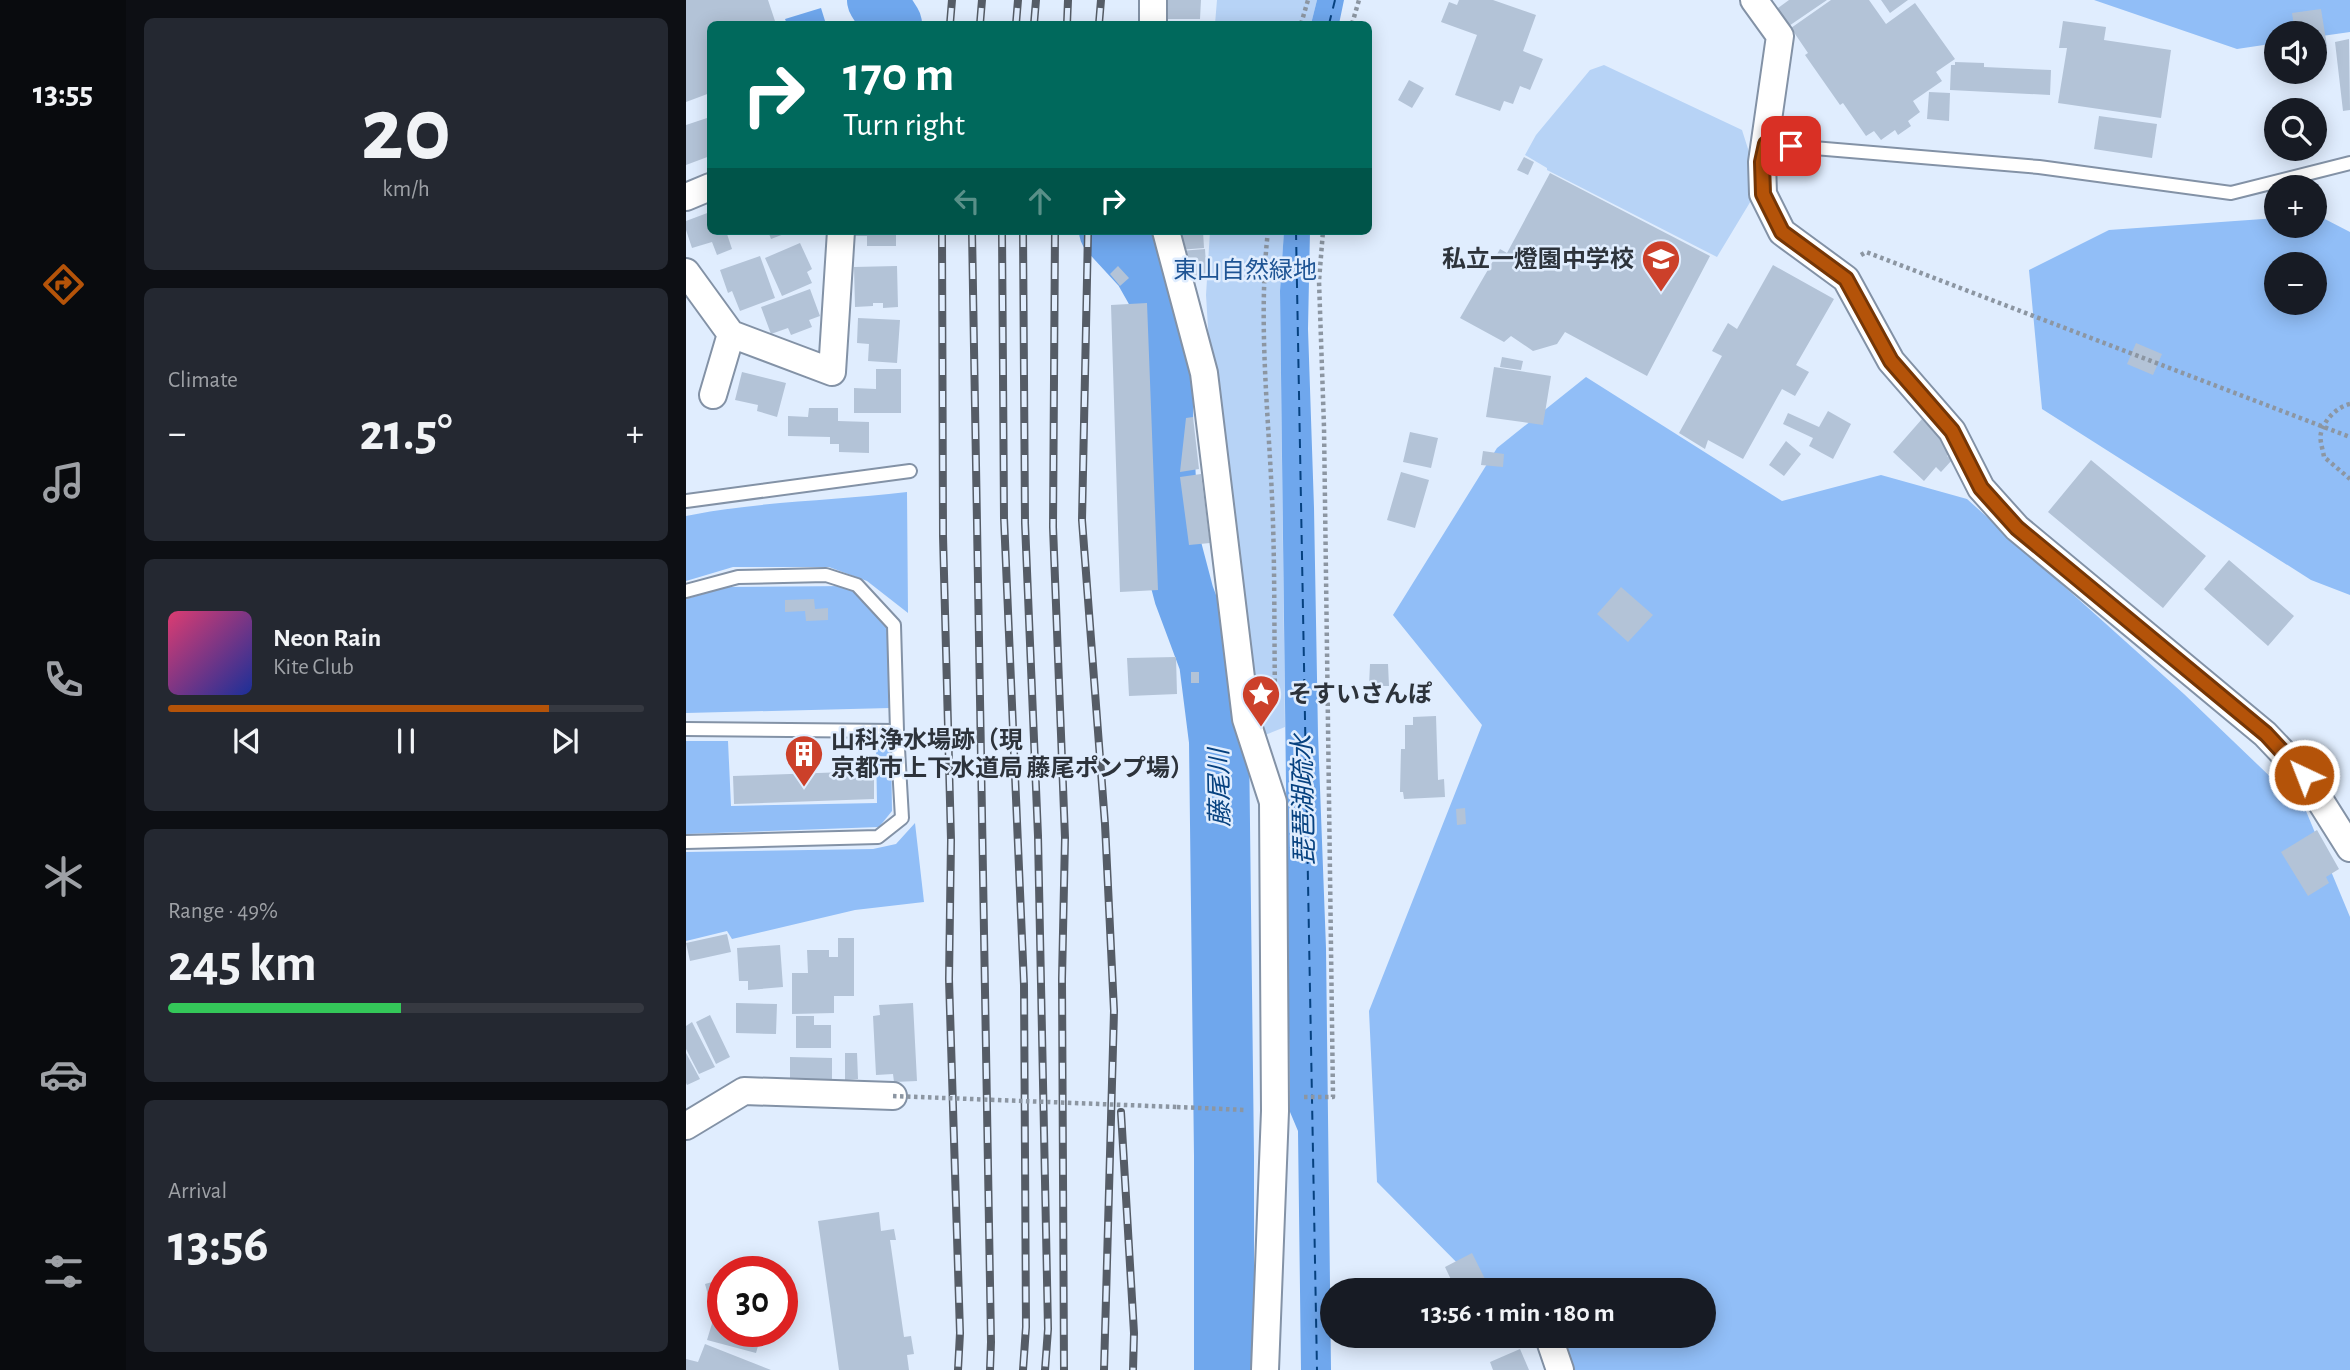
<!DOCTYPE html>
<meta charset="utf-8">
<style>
body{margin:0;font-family:"Alegreya Sans","Noto Sans JP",sans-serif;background:#242831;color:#f1f3f6;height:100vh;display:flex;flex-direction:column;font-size:26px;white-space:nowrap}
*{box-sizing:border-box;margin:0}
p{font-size:23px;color:#9ea1a6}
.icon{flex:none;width:38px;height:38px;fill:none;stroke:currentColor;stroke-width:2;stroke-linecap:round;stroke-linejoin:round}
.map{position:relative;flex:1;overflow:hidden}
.drawer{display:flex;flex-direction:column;gap:18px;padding:18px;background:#0d0f14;width:560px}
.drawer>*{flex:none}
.hud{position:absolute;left:21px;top:21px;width:665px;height:214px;border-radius:10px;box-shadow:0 4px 18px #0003;background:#00695c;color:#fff;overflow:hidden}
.fabs{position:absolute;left:1578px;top:21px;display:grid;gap:14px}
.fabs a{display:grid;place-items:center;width:63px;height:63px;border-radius:50%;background:#171b24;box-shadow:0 4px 18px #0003;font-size:35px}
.speed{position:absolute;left:21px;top:1256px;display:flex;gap:14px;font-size:35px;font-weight:700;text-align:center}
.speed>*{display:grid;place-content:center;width:91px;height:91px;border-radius:50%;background:#171b24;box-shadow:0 4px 18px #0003;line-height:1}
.speed .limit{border:10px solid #d22;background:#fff;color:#111}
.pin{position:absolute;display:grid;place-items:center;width:60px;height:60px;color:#fff;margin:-30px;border-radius:14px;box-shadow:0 4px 10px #0006}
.me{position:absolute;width:77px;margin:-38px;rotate:317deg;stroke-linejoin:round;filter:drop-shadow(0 0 5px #0008)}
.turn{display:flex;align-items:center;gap:24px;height:147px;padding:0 21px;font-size:32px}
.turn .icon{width:91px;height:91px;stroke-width:2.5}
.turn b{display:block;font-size:49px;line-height:60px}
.lanes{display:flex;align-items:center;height:66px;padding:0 21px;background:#0003;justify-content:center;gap:35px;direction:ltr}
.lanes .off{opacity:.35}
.big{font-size:52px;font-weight:700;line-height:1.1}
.drawer .widget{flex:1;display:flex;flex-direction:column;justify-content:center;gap:10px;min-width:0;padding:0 24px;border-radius:10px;background:#242831}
.drawer .dial{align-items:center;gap:0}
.dial b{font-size:91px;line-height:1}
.song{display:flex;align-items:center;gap:21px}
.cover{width:84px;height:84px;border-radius:10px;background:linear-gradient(135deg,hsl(340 70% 55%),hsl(230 70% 35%))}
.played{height:7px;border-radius:4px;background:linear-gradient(90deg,#b45309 80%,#363941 80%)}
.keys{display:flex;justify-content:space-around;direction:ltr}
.heat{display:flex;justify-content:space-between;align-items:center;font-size:38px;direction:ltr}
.charge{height:10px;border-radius:5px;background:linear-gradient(90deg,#34c759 49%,#363941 0)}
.trip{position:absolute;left:634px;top:1278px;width:396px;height:70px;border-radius:35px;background:#171b24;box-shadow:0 4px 18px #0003;font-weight:700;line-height:70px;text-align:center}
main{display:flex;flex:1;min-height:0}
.tab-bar{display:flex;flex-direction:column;width:126px;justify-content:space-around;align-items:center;background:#090b0e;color:#9ea1a6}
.tab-bar .icon{width:49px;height:49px}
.tab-bar .selected{color:#b45309}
.tab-bar b{font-size:32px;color:#f1f3f6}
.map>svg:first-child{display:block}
.green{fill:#b7d3f6}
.forest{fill:#91bef7;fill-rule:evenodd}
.water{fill:#6fa7ed}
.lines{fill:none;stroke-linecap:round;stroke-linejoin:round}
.river{stroke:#6fa7ed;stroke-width:60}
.ferry{stroke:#06417f;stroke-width:2;stroke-dasharray:9 7;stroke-linecap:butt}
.building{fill:#b3c3d7}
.service-casing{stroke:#8392a6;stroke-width:16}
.minor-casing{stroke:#8392a6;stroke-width:30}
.path{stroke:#8c96a2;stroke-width:4.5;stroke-dasharray:3.5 3.5;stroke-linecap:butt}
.service{stroke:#fff;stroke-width:12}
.minor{stroke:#fff;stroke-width:26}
.rail-casing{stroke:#555c66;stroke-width:8}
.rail{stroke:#e0edfe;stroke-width:5;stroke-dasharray:16;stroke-linecap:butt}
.path-bridge{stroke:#8c96a2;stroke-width:4.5;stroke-dasharray:3.5 3.5;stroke-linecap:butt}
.route-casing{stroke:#753606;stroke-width:18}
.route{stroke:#b45309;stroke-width:12}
.labels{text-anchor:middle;stroke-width:5;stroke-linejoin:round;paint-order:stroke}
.poi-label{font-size:24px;font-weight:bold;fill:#2d333b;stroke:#e0edfe;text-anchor:start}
.park-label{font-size:24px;fill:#1e5494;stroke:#e0edfe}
.water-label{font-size:26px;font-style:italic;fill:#06417f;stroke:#e0edfe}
</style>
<main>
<nav class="tab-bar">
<b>13:55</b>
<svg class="icon selected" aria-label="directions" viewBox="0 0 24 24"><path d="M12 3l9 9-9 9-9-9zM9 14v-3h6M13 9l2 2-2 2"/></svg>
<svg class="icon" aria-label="music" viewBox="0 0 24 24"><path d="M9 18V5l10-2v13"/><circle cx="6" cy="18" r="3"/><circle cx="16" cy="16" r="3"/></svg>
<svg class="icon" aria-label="phone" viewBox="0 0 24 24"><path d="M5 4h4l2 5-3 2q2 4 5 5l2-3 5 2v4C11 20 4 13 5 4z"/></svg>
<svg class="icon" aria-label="climate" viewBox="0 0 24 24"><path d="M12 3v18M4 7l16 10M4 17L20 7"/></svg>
<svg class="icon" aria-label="car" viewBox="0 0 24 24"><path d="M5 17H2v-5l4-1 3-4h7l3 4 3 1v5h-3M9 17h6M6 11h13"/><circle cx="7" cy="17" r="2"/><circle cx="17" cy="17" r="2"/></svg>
<svg class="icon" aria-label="filters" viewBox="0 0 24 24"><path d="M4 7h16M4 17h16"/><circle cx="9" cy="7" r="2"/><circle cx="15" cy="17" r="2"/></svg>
</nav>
<section class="drawer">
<div class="widget dial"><b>20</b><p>km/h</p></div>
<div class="widget"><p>Climate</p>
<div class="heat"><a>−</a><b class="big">21.5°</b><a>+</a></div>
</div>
<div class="widget">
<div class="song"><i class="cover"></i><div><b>Neon Rain</b><p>Kite Club</p></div></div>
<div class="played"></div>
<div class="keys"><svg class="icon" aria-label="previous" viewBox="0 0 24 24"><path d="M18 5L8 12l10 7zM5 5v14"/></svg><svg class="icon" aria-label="pause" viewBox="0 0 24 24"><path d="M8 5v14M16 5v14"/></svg><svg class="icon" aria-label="next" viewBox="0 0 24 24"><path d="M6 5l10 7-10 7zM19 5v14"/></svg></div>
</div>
<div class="widget"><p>Range · 49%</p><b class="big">245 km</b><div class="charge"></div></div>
<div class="widget"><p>Arrival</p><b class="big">13:56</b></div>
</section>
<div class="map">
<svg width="1664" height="1370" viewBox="0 0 1664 1370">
<rect width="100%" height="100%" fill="#e0edfe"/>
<path class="green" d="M531 0H631L625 24H529Z
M918 65 1056 130 1063 152 1066 155V199L1031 257 861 170V168L839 155 850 135 904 70Z
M524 231H598L594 291 599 727 569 739 532 492 520 295Z"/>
<path class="forest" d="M1408 0H1664V32L1629 37V33H1591V43L1551 49Z
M1631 215 1664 232V595L1625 580 1356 409 1343 270 1423 230 1591 218V226H1629ZM1591 264H1629V303H1591Z
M900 377 1096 501 1195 475 1281 499 1498 694 1620 811 1664 917V1370H877L843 1335H1017V1290H798L691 1182 683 1011 796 725 707 615 811 448Z
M221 492 222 613 181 581 143 567H47L0 581V516C73 501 147 501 221 492Z
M162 586 204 626V708L0 713V599L42 587Z
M0 741H42L45 806 191 803 190 747 205 748 206 811 193 827 0 834Z
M229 823 238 902 169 910 46 939 41 931 0 941V852L187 849 210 844Z"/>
<path class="water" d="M631 0H658L653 24H625Z
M135 8 140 24H101L99 19Z
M598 231H624L622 329 628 508 632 735 640 948 645 1370H615L612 1131 604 1112 594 291Z"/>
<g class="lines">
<path class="river" d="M191 0 206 24
M423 231 457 268 470 291 479 316 477 423 483 538 498 595 523 662 533 741 538 1156V1370"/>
<path class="ferry" d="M643 24 649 0
M610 231 631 1370"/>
</g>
<path class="building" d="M0 0H82L90 24H24V93L0 102Z
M479 0H515L514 19H478Z
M773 0H807L850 15 837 51 857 59 844 90 834 86 827 104 818 101 814 111 769 95 791 35 755 22 763 2 771 5Z
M1103 0H1141L1097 30 1085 13Z
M1145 0H1183L1200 24 1229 3 1269 59 1250 72 1256 81 1227 101 1234 112 1222 121 1225 126 1212 135 1209 130 1195 140 1188 131 1180 136 1157 103 1154 105 1119 55 1122 53 1105 28Z
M1195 0H1222L1204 13Z
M1635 9 1641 46 1629 48V33H1609L1606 13Z
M1377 21 1420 27 1418 40 1485 50 1475 118 1372 103 1381 48H1373Z
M1663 39 1664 110 1657 111 1649 42Z
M1269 62 1298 63V67L1365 70 1364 95 1264 90 1265 65H1269Z
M723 80 738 88 726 108 712 100Z
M1243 92 1264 93 1263 121 1241 119Z
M1413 116 1471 124 1466 158 1408 149Z
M24 117V156L0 165V125Z
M838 157 848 162 842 175 831 170Z
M864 173 1024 256 961 376 879 332 871 344 847 351 825 336 818 342 774 318 814 249 821 253Z
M24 212V231H40L46 249 31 255 26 242 6 248 0 230V221Z
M82 231H106L85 239Z
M168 231H210V246H181V236H168Z
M491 231H517L518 248 492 250Z
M114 243 126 269 121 272 126 283 96 296 79 258Z
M519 249 521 279 497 281 494 251Z
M74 256 89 298 54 311 46 291 42 293 34 270Z
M1087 265 1148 299 1110 365 1123 372 1109 396 1096 389 1057 459 1022 440 1019 449 993 433 1036 356 1026 351 1042 323 1051 329Z
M211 266 212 307 197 308V303H187V306L169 307 168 267Z
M432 266 443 278 434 286 424 274Z
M124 289 134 316 123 320 126 327 105 335 102 328 85 334 75 307Z
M461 303 472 590 434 592 425 305Z
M172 318 214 320 211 363 182 361 183 344 171 343Z
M1450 343 1476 354 1467 375 1441 364Z
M816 357 837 361 835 370 814 367Z
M808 367 865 376 857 425 800 417Z
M190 369H215V413H168V388L190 389Z
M56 372 100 383 91 417 71 411 72 405 49 400Z
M123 408H152V421L183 422V453L153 452V444H144V437L102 436V416L122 417Z
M1142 411 1165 424 1147 459 1123 446 1127 438 1097 424 1102 413 1133 427Z
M507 417 513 469 494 472 500 418Z
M1236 419 1268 448 1261 456 1266 460 1255 472 1250 467 1238 481 1207 452Z
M724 432 752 438 745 468 717 462Z
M1100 441 1115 454 1098 476 1083 465Z
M797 451 818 454 817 467 795 465Z
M1405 460 1520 556 1477 608 1362 512Z
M715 472 743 480 729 528 701 520Z
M515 474 524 543 503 545 494 477Z
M1543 560 1608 616 1582 646 1518 589Z
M935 587 967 615 942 642 911 614Z
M128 599 129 609 142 608V620L120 621 119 611 99 612V600Z
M490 657 491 694 443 696 441 658Z
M684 664H702L703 686H683Z
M505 672H513V683H505Z
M750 716 752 780 758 779 759 797 718 799 717 792H714L715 749H719V725H727V717Z
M188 771V799L48 804 47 776Z
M779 808 780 824 771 825 770 809Z
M1631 830 1653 869 1640 877 1643 883 1622 896 1595 852Z
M41 934 45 952 4 961 0 943Z
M152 938H168V996H148V1013L106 1014V973H122L121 950H143V957H152Z
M94 945 97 987 62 990V981H53L51 948Z
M50 1003 91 1004 90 1034 50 1033Z
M227 1003 231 1081 208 1082 207 1074 190 1075 187 1016 194 1015 193 1005Z
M24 1015 44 1057 30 1064 10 1022Z
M110 1016H128V1025H145V1048H110Z
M6 1022 29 1067 13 1074 0 1049V1026Z
M0 1053 14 1079 1 1085 0 1083Z
M159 1053H171L172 1079 159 1080Z
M104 1057 146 1058V1080H104Z
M193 1212 195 1231 208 1229 210 1240H204L218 1337 225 1336 228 1354 221 1355 223 1370H153L132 1221Z
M786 1253 804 1289 770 1290 759 1267Z
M37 1279V1332H76L70 1353 21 1340 28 1317 19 1284Z
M19 1344 85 1370H0V1359L12 1362Z
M834 1349 843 1370H807L804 1362Z"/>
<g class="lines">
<g class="service-casing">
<path id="service" d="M1080 144 1353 167 1545 193 1664 163
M0 501 224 471
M0 591 52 577 140 575 171 585 208 625 211 731
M0 729 211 731 216 818 192 837 0 842"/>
</g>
<g class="minor-casing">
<path id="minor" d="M467 0V24
M1068 0 1094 36 1076 162 1077 194 1096 232 1160 279 1205 361 1266 431 1295 488 1331 528 1579 734 1618 775 1664 848
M0 197 24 187
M480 231 518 373 560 719 587 802 589 1111 579 1370
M0 272 45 334 146 372 155 231
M27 395 45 334
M0 1126 58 1091 207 1096
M862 1335 874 1370"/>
</g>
<path class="path" d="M615 24 622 0
M666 24 673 0
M582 231C572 319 582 408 586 497 589 562 588 628 589 694
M1175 255 1180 252 1664 437
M1664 404C1651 407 1638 420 1635 433 1633 439 1637 450 1638 457L1664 479
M618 1097H647L638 427 633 281 637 231
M491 1107 560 1110"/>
<use href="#service" class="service"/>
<use href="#minor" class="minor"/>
<g class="rail-casing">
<path id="rail" d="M264 24 266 0
M294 24 296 0
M330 24 332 0
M348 24 350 0
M381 24 382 0
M413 24 415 0
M256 231 257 536 265 840 263 979 274 1333 272 1370
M286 231 305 1342 304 1370
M316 231 318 518 338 985 340 1327 337 1370
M337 231 339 523 352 836 362 1329 359 1370
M369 231 367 527 379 838 376 979 378 1370
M402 231 396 520 419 824 428 1011 418 1370
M435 1112 448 1333 447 1370"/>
</g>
<use href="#rail" class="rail"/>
<path class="path-bridge" d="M207 1096 491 1107"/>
</g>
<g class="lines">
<g class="route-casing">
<path id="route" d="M1105 146 1080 144 1076 162 1077 194 1096 232 1160 279 1205 361 1266 431 1295 488 1331 528 1580 734 1618 775"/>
</g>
<use href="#route" class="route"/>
</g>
<defs>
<g id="school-pin" transform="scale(2.0125)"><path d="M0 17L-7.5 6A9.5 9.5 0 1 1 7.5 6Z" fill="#cc402a" stroke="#e0edfe"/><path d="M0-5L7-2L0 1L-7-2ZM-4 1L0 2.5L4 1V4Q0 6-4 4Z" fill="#fff"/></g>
<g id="sight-pin" transform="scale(2.0125)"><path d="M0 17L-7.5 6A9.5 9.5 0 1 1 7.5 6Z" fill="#cc402a" stroke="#e0edfe"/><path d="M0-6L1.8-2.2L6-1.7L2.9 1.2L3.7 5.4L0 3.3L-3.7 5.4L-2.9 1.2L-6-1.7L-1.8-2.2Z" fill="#fff"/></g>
<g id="building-pin" transform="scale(2.0125)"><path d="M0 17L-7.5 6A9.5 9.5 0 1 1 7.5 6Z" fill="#cc402a" stroke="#e0edfe"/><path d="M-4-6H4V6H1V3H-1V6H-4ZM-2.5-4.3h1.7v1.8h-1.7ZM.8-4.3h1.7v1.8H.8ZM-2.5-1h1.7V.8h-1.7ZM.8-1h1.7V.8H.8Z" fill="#fff"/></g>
</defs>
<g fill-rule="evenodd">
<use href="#school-pin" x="975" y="259"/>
<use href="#sight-pin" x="575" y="694"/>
<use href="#building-pin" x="118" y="754"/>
</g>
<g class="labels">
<g class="poi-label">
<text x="948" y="267" text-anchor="end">私立一燈園中学校</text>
<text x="602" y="702">そすいさんぽ</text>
<text x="145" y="748">山科浄水場跡（現<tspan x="145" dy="28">京都市上下水道局 藤尾ポンプ場）</tspan></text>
</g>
<g class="park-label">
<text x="559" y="278">東山自然緑地</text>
</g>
<g class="water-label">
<text transform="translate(533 788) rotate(-91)" y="9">藤尾川</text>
<text transform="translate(617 800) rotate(-91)" y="9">琵琶湖疏水</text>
</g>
</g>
</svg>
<div class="fabs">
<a><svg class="icon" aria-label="sound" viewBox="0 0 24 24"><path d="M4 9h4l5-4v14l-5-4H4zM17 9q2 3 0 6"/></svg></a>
<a><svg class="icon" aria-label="search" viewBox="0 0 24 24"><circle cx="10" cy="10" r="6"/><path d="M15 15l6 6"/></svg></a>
<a>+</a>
<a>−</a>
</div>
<div class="speed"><div class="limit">30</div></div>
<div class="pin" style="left:1105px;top:146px;background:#d93025"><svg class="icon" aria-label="arrive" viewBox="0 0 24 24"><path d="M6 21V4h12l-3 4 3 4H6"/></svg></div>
<svg class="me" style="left:1618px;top:775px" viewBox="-20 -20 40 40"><circle r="17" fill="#b45309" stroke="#fff" stroke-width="3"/><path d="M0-11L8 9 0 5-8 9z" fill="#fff"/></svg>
<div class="trip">13:56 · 1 min · 180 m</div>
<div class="hud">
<div class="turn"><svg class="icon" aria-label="right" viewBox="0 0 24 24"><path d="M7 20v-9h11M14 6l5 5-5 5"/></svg><div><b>170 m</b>Turn right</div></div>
<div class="lanes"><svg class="icon off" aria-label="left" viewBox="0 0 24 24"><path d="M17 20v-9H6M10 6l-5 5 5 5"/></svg><svg class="icon off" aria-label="ahead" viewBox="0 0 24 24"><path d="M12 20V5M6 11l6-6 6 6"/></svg><svg class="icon" aria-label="right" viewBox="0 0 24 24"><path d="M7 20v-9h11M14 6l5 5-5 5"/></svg></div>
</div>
</div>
</main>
